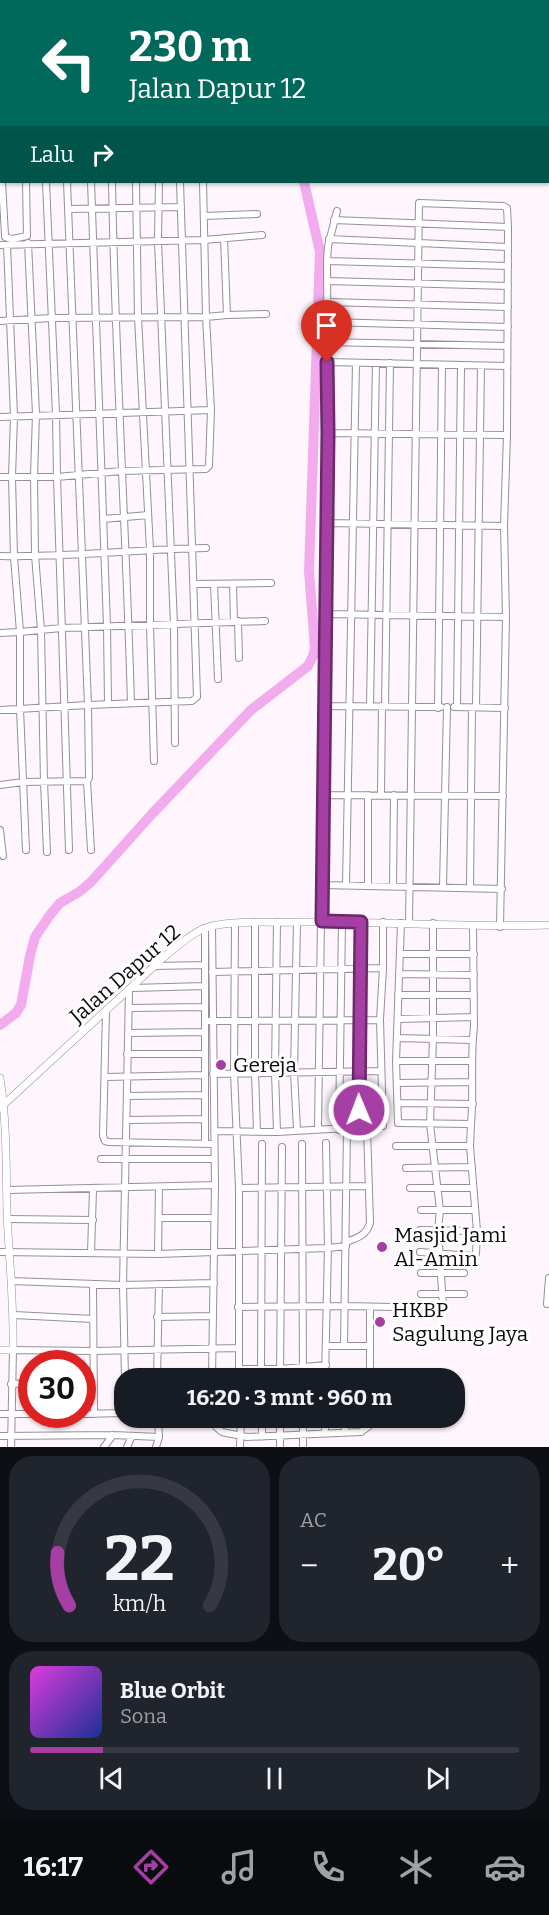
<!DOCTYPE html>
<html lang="id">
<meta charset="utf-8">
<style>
body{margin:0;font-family:Bitter,serif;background:#20242c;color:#f1f3f6;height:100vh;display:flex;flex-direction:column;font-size:22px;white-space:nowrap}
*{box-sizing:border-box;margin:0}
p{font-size:20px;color:#9ea1a6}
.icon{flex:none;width:33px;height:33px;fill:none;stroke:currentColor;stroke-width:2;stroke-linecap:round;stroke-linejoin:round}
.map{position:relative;height:1447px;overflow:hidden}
.drawer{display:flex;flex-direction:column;gap:9px;padding:9px;background:#0d0f14;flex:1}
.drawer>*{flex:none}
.guide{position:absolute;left:0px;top:0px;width:549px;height:183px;box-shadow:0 2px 4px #0004;background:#00695c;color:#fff;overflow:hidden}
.speed{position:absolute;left:18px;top:1350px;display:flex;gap:12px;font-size:30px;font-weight:700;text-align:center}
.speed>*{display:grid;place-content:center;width:78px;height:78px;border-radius:50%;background:#171b24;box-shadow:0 2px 4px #0004;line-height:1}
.speed .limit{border:9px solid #d22;background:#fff;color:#111}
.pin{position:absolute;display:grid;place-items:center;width:51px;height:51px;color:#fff;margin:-62px -26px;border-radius:50% 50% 50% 0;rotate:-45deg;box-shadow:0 0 6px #0007}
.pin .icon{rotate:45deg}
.me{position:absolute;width:66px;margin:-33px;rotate:359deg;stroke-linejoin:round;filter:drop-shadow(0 0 4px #0008)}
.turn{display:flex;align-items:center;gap:21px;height:126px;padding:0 30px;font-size:27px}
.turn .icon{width:78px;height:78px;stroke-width:2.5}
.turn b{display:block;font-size:42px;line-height:51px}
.then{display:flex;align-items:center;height:57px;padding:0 30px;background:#0003;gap:12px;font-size:22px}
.big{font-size:45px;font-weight:700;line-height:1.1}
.drawer .card{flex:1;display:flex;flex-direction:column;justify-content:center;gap:9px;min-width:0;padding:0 21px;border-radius:24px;background:#20242c}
.drawer .dial{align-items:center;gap:0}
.dial svg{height:156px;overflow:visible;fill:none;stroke:#363941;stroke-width:7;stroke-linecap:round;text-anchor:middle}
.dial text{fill:#f1f3f6;stroke:none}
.song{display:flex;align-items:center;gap:18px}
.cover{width:72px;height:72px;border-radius:9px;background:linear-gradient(135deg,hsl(300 70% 55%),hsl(230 70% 35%))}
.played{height:6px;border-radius:3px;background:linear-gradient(90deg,#a53fa3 15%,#363941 15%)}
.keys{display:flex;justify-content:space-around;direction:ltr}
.heat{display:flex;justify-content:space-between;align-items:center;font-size:33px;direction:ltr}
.drawer .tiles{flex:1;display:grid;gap:9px;grid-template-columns:1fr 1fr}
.card:last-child{grid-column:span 2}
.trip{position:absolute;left:114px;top:1368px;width:351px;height:60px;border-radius:24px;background:#171b24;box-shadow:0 2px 4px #0004;font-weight:700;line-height:60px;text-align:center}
.menu{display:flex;height:96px;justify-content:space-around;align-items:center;background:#090b0e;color:#9ea1a6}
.menu .icon{width:42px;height:42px}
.menu .active{color:#a53fa3}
.menu b{font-size:27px;color:#f1f3f6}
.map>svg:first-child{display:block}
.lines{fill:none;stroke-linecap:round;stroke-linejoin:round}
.river{stroke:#f2acee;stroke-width:10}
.minor-casing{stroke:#9a8d99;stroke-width:8}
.tertiary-casing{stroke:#9a8d99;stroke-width:8}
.minor{stroke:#fff;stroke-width:6}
.tertiary{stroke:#fff;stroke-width:7}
.route-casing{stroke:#6b296a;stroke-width:15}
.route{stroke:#a53fa3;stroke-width:10}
.poi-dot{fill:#a53fa3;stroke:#fff;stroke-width:2}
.labels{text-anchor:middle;stroke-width:6;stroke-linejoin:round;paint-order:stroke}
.street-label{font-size:21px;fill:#0e0a0e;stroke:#fff}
.poi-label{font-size:21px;fill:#0e0a0e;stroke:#fff;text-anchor:start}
</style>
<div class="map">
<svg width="549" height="1447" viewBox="0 0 549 1447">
<rect width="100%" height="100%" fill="#fef5fd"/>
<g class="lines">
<path class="river" d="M309 2V0
M0 1025 16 1013 21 1005 30 956 35 937 50 915 60 903 79 892 91 882 151 815 251 710 308 666 313 656 315 648 309 571 320 252 304 182"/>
<g class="minor-casing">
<path id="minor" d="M60 0V2
M84 0V2
M104 0 105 2
M128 0V2
M153 0V2
M175 0V2
M196 0V2
M548 6 549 2
M0 11H2
M0 88 2 157
M0 169H2
M2 182 5 235V237L12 239 27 236 26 182
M46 182 56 414 57 477 69 850
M67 182 88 705 89 778 87 781 91 850
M91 182 107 626 108 704
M112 182C115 355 126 529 131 703
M136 182 138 317 150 550V626L154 761
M159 182 158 241 174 625 175 743
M68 209 181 207
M204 216 257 214
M334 220 508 227
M224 238 227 315
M329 239 508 247
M28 243 36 414 34 476 35 555 41 630 44 782 47 852
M0 245 204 240 262 235
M327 261 508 266
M327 281 508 286
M327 302 508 307
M0 321 51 318 206 317 227 315 266 314
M327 322 508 327
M327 342 507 346
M328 362 507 366
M0 417 211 410
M328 433 507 435
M0 477H57L121 471 206 469 209 466 211 410 206 317 203 182
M103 519 148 515
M327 523 504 526
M0 556C69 558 137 549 206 548
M194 584 271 583
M214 584 218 679
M233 584 234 622
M326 614 506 617
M238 621 239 658
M0 633 20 632 14 557 12 477 14 416 7 245
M325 706 441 707
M370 706 376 363
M385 706 390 363
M454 707 505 708
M457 707 461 366
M476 707 481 366
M438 708 442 365
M0 710 88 705 192 701 197 697 180 182
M0 785 23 782 87 781
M323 795 503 796
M381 795 382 706
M0 830 3 856
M26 850 20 709V632L61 628 265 621
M322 885 502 889
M346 885 356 363
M368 886V795
M393 886 394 795
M443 887 447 707
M470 888 472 708
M255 922V1073L257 1132
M401 923 396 1061 398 1123 471 1124C474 1092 470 1059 474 1027L473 926
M409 923 419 203 503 206 507 208 508 227 507 435 504 526 506 617 500 927
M235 924 234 1073 239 1188V1378
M212 926 215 1185 212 1378
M400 954H474
M154 966 205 965
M212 972 383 968
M399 974 474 975
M132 988 205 986
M398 995H474
M129 1008 204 1007
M106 1012 103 1136 105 1141 109 1142 214 1144
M398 1019 474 1017
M208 1021 380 1020
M128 1033 204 1032
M398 1038 472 1040
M127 1054H205
M396 1061H472
M213 1074 381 1071
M105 1077 205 1075
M397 1083 472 1082
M127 1096 205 1095
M398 1103 473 1104
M127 1120 205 1119
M318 1129 328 433 327 261 328 246 337 211
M359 1129 361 922
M297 1130 294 1073 297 922
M339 1130 342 922
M214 1131 277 1132 383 1126 380 1020 383 968V922
M277 1132 275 1073 277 922
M205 1143V928
M302 1144 303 1378
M396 1146H470
M101 1159H214
M406 1168 472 1167
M239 1188 369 1186
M410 1188H473
M7 1190 215 1185
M421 1210H475
M159 1218H214
M8 1219 93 1220
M420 1230 477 1231
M346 1242C357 1238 366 1236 370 1223L367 1128
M0 1252 158 1254 328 1248 346 1246
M420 1252 472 1256 476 1254 477 1231 470 1146 471 1124
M91 1253 93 1189
M158 1254 159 1187
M421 1273H464
M11 1281 123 1285 214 1283
M93 1284 94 1414
M421 1294H464
M547 1304 549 1278
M238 1307 345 1306 441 1308 443 1306 438 1230 440 1210 430 1124 433 1039V923
M14 1315 93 1319
M157 1317 213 1316
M326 1346H370
M344 1346 347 1129
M239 1369H280L326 1365
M125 1378 123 1285 129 991
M157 1378 159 1284
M261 1378 262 1144
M280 1378 282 1147
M325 1378 328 1248 326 1143
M370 1378V1307
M82 1381 94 1380
M11 1384 32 1383
M0 1414H32
M82 1414 124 1413
M212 1418 216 1427 222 1432 247 1437 361 1432 369 1426 370 1418
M262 1418V1437
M280 1418V1447
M303 1418V1447
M345 1432V1418
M325 1433V1418
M0 1436 113 1435 159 1437
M11 1447 13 1350 94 1351 239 1348
M104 1447 113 1435
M127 1447 132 1436
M156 1447 159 1437 158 1418
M240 1447 241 1418"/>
</g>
<g class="tertiary-casing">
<path id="tertiary" d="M0 1078C7 1122 6 1167 7 1212 9 1258 14 1304 13 1350H0
M0 1108 163 958C177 947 194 930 212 926 240 920 270 923 299 922 382 921 465 928 549 925"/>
</g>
<use href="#minor" class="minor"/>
<use href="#tertiary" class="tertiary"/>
</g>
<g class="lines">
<g class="route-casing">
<path id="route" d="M327 362 328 433 322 921 361 922 359 1110"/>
</g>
<use href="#route" class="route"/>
</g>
<g class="poi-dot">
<circle cx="221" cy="1065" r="6"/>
<circle cx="382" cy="1247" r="6"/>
<circle cx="380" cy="1322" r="6"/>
</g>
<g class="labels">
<g class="street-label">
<text transform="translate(125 974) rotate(-41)" y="7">Jalan Dapur 12</text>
</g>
<g class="poi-label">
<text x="233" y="1072">Gereja</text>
<text x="394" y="1242">Masjid Jami<tspan x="394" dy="24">Al-Amin</tspan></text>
<text x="392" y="1317">HKBP<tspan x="392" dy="24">Sagulung Jaya</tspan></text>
</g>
</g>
</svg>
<div class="speed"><div class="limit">30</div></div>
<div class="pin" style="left:327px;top:362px;background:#d93025"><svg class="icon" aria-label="arrive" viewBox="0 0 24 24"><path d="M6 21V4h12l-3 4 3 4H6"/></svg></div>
<svg class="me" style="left:359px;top:1110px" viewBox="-20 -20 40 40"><circle r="17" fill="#a53fa3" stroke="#fff" stroke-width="3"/><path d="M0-11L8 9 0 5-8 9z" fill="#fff"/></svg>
<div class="trip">16:20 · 3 mnt · 960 m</div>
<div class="guide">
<div class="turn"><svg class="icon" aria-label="left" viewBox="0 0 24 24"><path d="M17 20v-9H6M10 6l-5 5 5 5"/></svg><div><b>230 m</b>Jalan Dapur 12</div></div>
<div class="then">Lalu<svg class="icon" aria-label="right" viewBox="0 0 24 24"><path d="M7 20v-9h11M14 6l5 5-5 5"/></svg></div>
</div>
</div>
<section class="drawer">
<div class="tiles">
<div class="card dial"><svg viewBox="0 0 100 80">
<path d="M14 69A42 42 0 1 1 86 69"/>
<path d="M14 69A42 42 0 0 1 8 42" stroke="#a53fa3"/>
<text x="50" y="56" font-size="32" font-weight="700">22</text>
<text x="50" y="72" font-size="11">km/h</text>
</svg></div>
<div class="card"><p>AC</p>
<div class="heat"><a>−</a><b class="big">20°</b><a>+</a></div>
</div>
<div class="card">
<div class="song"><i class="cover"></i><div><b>Blue Orbit</b><p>Sona</p></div></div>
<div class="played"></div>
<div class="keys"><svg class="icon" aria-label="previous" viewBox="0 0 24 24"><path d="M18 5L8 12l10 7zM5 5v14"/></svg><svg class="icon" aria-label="pause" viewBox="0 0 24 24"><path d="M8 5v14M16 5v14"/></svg><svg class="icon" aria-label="next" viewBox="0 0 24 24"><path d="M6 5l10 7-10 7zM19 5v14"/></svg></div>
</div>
</div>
</section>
<nav class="menu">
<b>16:17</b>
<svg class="icon active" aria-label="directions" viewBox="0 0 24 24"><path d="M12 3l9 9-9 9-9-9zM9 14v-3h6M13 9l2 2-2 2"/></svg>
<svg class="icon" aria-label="music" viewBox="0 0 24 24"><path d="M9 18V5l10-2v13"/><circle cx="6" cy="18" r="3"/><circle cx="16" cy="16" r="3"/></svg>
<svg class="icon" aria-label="phone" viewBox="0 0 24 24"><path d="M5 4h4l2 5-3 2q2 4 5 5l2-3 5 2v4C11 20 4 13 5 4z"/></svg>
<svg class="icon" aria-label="climate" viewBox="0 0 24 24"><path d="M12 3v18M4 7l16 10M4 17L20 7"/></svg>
<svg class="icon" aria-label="car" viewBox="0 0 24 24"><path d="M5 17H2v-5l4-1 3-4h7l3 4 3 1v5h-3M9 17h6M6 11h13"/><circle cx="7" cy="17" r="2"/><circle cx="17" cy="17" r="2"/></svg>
</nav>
